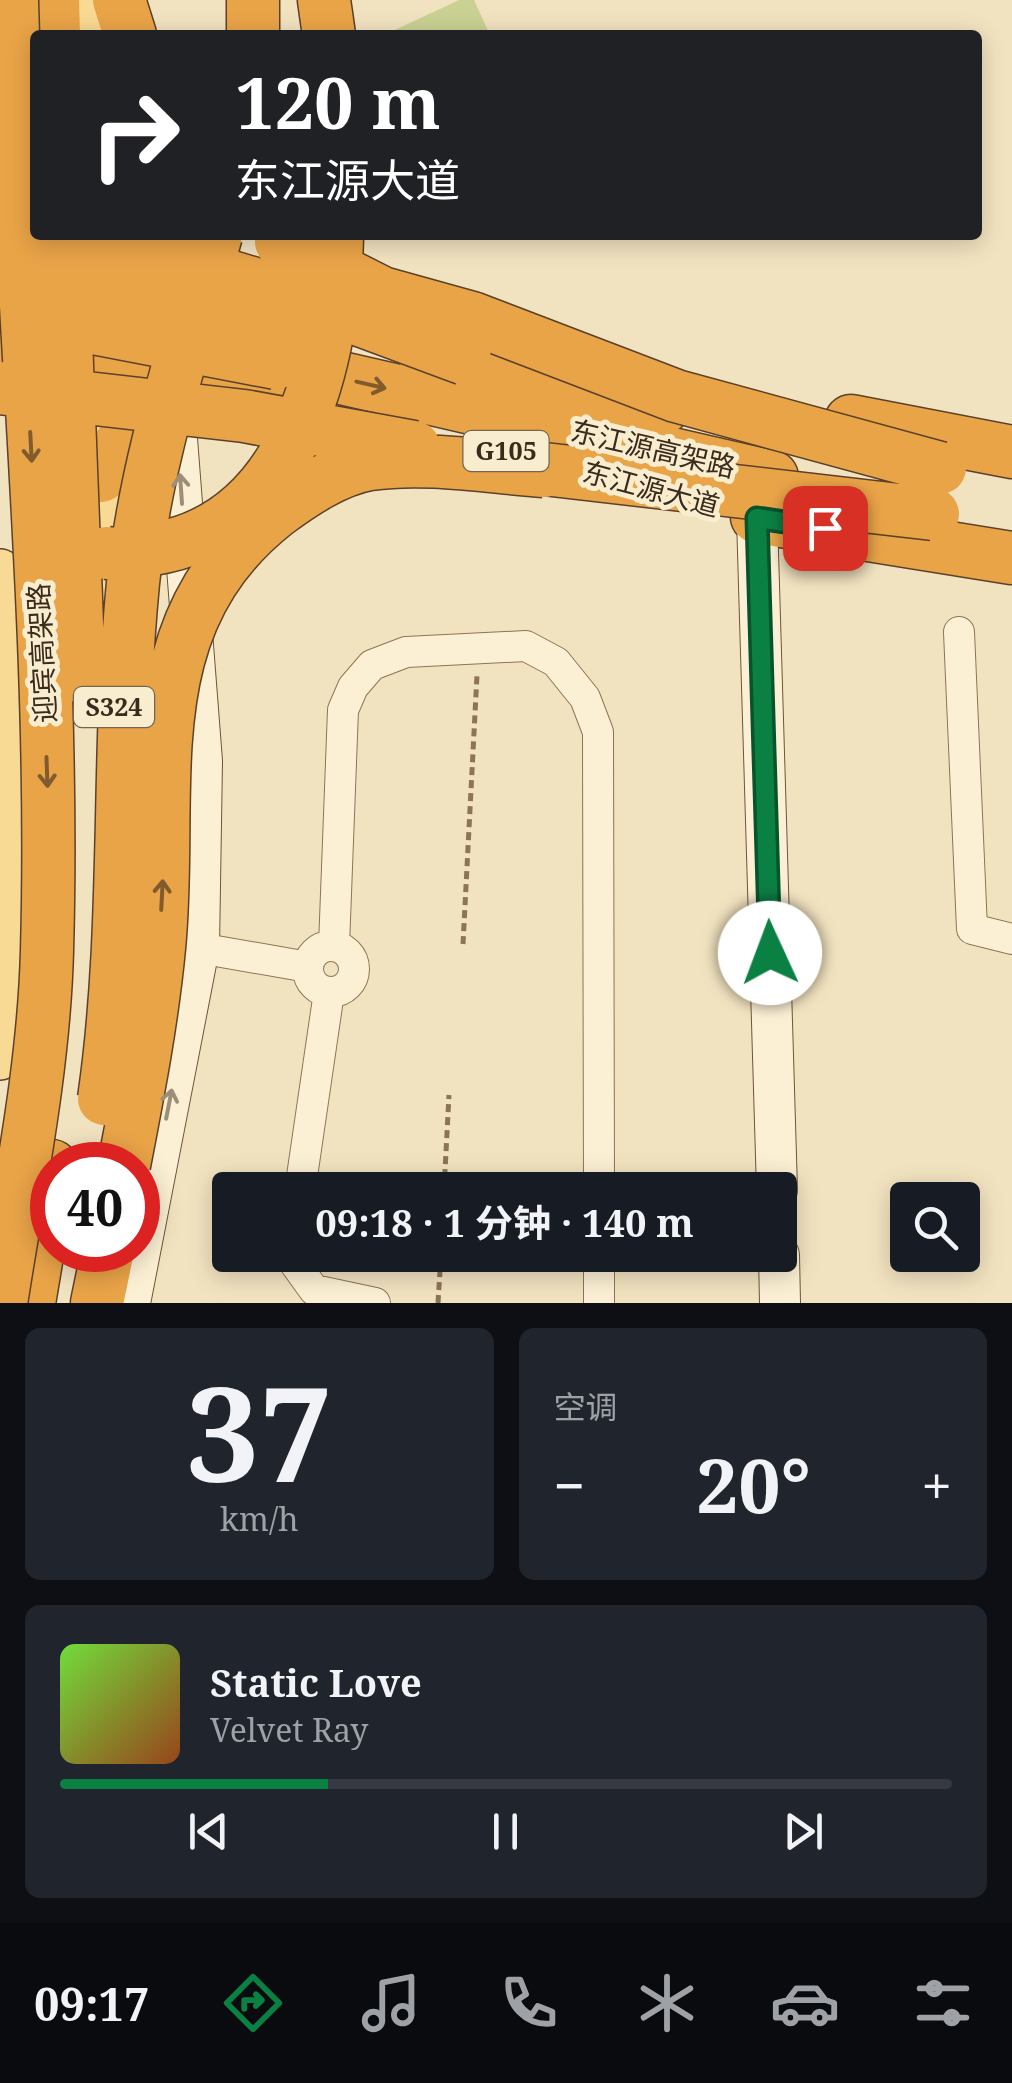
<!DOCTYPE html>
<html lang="zh">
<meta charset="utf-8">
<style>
body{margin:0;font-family:"Noto Serif","Noto Sans SC",serif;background:#20242c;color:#f1f3f6;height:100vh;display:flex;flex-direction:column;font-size:38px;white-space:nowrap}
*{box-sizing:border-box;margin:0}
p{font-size:32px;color:#9ea1a6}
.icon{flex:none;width:55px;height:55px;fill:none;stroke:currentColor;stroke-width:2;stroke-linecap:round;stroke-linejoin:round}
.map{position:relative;height:1303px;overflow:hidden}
.details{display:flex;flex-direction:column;gap:25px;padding:25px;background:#0d0f14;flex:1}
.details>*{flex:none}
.top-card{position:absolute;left:30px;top:30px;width:952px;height:210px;border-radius:10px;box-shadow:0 5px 25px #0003;background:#202124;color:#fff;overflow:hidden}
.fabs{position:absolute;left:890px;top:1182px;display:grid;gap:20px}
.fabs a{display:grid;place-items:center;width:90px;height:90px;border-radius:10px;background:#171b24;box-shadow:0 5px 25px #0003;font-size:50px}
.speed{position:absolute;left:30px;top:1142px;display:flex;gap:20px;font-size:50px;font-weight:700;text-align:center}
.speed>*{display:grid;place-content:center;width:130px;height:130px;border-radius:50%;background:#171b24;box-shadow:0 5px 25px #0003;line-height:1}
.speed .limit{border:15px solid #d22;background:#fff;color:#111}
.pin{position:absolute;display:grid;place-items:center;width:85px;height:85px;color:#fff;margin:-42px;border-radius:20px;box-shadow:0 5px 15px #0006}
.me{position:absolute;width:110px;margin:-55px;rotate:358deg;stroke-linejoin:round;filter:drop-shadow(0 0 8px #0008)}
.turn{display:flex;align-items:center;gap:35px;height:210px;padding:0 40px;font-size:45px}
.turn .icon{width:130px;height:130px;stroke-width:2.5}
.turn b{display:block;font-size:70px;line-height:85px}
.big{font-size:75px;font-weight:700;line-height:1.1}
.details .tile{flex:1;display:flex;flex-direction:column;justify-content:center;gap:15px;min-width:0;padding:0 35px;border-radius:15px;background:#20242c}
.details .dial{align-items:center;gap:0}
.dial b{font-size:130px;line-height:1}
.song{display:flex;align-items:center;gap:30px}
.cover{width:120px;height:120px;border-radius:15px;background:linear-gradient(135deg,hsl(100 70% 55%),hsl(20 70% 35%))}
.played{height:10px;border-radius:5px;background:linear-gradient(90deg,#0b8043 30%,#363941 30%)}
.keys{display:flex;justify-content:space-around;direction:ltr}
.heat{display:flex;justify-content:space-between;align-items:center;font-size:55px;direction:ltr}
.details .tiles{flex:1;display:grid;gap:25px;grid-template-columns:1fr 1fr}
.tile:last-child{grid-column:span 2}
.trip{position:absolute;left:212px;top:1172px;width:585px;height:100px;border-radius:10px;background:#171b24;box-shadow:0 5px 25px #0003;font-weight:700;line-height:100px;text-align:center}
.menu{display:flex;height:160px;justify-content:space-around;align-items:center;background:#090b0e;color:#9ea1a6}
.menu .icon{width:70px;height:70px}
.menu .active{color:#0b8043}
.menu b{font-size:45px;color:#f1f3f6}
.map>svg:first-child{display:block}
.green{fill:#cad193}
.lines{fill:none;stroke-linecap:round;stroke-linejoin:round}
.street-casing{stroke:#8d7456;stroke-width:32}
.secondary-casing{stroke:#6f5439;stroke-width:42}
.primary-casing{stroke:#5a412b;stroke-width:48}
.highway-casing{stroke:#5a412b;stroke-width:55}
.path{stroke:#8d7456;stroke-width:5;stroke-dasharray:8 5;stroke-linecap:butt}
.street{stroke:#fcf0d4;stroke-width:30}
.secondary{stroke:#fcf0d4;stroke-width:40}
.primary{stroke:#f9da94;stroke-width:45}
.highway{stroke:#eaa448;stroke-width:52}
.highway-bridge-casing{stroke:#5a412b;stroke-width:55;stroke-linecap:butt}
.highway-bridge{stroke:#eaa448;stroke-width:52}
.oneway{stroke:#815b2e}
.oneway2{stroke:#9c8e78}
.route-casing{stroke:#07532c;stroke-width:25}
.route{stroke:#0b8043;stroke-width:18}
.labels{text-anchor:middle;stroke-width:10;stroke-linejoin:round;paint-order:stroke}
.shield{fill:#f9edd0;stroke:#746552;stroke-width:2.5}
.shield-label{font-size:25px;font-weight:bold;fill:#3b2b1c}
.street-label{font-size:28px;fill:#3b2b1c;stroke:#f9edd0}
</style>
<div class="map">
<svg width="1012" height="1303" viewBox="0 0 1012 1303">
<rect width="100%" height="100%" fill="#f2e3c0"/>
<path class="green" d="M459 0H474L490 35H384Z"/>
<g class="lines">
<g class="street-casing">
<path id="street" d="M959 632 972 929 1012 939
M334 946 343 710 353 687 372 665 406 652 526 646 556 662 585 698 598 732 599 1190
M308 969a23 23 0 1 1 46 0a23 23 0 1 1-46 0Z
M199 948 308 967
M300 1190 329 992
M295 1255 296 1265 314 1290 375 1303
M599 1255V1303"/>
</g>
<g class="secondary-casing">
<path id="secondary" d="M757 518 777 1190
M779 1255 780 1303
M130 1303 199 948 202 761 175 413"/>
</g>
<g class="primary-casing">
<path id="primary" d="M82 0 84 35
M99 442 107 587
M0 572 17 945 0 1057"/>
</g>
<g class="highway-casing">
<path id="highway" d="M53 0 54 35
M119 0 130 35
M253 0V35
M324 0 329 35
M0 344 298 404
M423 352 663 408
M276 363 772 477
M851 421 1012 452
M101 476C121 435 148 407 192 391
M757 517 1012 558
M29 1303 52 1166
M97 1303 108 1250"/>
</g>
<path class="path" d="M463 944 477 675
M444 1190 449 1095
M438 1303 441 1255"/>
<use href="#street" class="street"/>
<use href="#secondary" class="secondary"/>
<use href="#primary" class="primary"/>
<use href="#highway" class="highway"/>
<g class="highway-bridge-casing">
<path id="highway-bridge" d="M62 235 79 676
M92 235 298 297 465 359
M281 242 382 293 472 318 676 396 940 468
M31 276 284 327
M31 316 276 363
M0 388 244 416 414 447
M510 465 933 514
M107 553C123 555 138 551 153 549 296 527 334 359 337 237
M104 1099C129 928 116 755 133 583 145 464 184 349 216 235
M124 1165C138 1093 152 1021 159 948 175 787 129 628 276 512 303 492 336 470 370 464 426 456 488 467 544 471
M1 1303C19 1187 44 1069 47 951 56 634 20 317 12 0"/>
</g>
<use href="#highway-bridge" class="highway-bridge"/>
</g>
<defs><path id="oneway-shaft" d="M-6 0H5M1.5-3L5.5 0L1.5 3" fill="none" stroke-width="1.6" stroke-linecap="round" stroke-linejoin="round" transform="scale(2.5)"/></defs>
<g class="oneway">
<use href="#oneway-shaft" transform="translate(371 385) rotate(13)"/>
<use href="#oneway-shaft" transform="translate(31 447) rotate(87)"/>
<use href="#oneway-shaft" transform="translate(47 772) rotate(88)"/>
<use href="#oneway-shaft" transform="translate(162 895) rotate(-87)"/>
</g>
<g class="oneway2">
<use href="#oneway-shaft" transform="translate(181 489) rotate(-94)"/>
<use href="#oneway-shaft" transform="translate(169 1104) rotate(-79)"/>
</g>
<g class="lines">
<g class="route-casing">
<path id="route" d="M770 953 757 518 825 528"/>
</g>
<use href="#route" class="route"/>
</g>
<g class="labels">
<g class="shield">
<rect x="463.5" y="431" width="85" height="40" rx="8"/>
<rect x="74" y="687" width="80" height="40" rx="8"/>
</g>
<g class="shield-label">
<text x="506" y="460">G105</text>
<text x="114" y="716">S324</text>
</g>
<g class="street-label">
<text transform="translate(653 449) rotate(13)" y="10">东江源高架路</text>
<text transform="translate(651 489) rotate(15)" y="10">东江源大道</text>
<text transform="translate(42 653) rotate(-93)" y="10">迎宾高架路</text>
</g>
</g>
</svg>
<div class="fabs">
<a><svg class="icon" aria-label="search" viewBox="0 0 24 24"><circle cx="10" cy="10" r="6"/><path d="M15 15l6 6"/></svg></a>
</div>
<div class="speed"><div class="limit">40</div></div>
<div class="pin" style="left:825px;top:528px;background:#d93025"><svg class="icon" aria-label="arrive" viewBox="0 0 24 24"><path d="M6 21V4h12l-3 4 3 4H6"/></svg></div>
<svg class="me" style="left:770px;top:953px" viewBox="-20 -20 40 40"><circle r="19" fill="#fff"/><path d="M0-13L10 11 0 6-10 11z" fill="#0b8043"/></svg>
<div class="trip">09:18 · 1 分钟 · 140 m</div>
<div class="top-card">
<div class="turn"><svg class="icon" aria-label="right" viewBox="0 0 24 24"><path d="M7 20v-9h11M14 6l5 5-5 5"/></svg><div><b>120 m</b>东江源大道</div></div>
</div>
</div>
<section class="details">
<div class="tiles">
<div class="tile dial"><b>37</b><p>km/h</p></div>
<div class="tile"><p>空调</p>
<div class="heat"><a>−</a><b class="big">20°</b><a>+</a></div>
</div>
<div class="tile">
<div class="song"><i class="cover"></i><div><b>Static Love</b><p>Velvet Ray</p></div></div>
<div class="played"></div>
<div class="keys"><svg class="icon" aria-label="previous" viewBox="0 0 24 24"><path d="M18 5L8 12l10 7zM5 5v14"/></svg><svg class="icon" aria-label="pause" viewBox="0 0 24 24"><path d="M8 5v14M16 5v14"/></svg><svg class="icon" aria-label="next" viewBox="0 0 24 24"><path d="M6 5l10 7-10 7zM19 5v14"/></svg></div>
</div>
</div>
</section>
<nav class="menu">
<b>09:17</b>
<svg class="icon active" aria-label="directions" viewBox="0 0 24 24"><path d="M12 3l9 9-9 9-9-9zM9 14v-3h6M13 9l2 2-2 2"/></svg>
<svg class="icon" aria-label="music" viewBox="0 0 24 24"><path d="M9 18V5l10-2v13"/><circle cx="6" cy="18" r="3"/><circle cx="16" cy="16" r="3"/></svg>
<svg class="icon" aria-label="phone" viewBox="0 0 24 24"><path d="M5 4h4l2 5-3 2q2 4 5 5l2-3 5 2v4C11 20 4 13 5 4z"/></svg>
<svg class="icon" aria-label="climate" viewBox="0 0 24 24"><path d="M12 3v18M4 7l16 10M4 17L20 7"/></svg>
<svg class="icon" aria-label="car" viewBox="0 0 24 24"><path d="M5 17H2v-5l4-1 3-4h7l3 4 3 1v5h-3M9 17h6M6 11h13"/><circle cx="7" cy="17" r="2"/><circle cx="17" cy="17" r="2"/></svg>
<svg class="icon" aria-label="filters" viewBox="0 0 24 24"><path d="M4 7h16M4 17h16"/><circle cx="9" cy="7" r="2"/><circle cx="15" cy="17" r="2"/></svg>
</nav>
